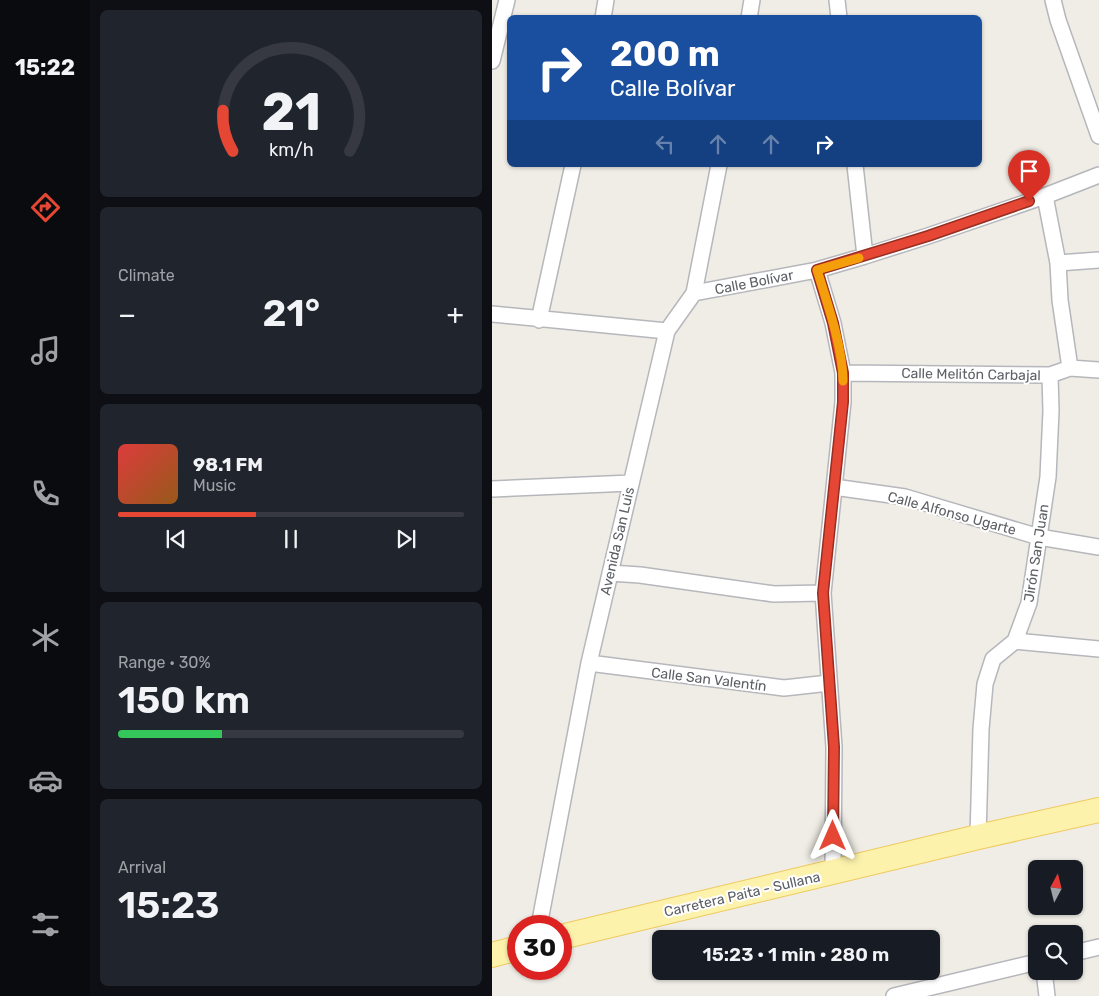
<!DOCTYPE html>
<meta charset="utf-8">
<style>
body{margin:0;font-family:Rubik,sans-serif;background:#20242c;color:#f1f3f6;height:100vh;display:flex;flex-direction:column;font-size:19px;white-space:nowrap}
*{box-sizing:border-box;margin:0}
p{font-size:16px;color:#9ea1a6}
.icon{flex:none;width:28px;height:28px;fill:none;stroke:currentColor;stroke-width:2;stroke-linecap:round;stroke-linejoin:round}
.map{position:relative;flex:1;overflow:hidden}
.sheet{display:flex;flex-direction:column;gap:10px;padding:10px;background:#0d0f14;width:402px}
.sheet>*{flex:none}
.top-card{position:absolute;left:15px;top:15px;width:475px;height:152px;border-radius:8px;box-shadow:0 1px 4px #0004;background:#1a4fa0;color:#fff;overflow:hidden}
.needle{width:32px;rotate:7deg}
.fabs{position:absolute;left:536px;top:860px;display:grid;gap:10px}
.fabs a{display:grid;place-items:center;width:55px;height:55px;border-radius:8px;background:#171b24;box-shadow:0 1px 4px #0004;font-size:25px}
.speed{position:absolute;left:15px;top:915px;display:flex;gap:10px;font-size:25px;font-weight:700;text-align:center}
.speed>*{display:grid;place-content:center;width:65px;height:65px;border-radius:50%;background:#171b24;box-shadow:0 1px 4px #0004;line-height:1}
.speed .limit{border:8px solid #d22;background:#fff;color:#111}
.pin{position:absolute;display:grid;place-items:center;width:42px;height:42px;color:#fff;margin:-51px -21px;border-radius:50% 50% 50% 0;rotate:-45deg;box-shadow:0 0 5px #0007}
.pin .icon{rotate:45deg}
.me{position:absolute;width:55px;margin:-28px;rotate:0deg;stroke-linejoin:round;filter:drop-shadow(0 0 4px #0008)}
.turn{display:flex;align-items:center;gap:18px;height:105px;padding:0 20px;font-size:22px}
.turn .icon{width:65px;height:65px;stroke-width:2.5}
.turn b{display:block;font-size:35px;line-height:42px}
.lanes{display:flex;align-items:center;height:48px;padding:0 20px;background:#0003;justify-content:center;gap:25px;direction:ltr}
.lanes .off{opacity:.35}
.big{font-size:38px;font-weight:600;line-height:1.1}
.sheet .card{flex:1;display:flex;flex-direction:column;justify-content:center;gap:8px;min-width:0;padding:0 18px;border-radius:8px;background:#20242c}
.sheet .dial{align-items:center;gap:0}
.dial svg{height:130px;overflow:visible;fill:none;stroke:#363941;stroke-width:7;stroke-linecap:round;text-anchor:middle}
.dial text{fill:#f1f3f6;stroke:none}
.song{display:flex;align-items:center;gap:15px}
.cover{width:60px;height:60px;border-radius:8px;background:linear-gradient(135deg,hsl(0 70% 55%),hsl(30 70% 35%))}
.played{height:5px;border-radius:2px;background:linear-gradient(90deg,#e64634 40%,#363941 40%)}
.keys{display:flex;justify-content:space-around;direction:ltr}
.heat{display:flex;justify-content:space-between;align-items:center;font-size:28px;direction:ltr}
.charge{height:8px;border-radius:4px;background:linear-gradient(90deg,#34c759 30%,#363941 0)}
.trip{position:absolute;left:160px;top:930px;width:288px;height:50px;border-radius:8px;background:#171b24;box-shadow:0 1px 4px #0004;font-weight:600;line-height:50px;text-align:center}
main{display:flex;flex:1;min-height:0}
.tabs{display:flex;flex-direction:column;width:90px;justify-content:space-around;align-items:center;background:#090b0e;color:#9ea1a6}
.tabs .icon{width:35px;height:35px}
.tabs .active{color:#e64634}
.tabs b{font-size:22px;color:#f1f3f6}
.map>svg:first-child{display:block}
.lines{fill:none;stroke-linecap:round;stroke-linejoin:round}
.minor-casing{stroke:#b6b7bc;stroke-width:18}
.primary-casing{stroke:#efca5e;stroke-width:26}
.minor{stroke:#fff;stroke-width:15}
.primary{stroke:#fdf2ac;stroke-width:24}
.route-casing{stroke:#962e22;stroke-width:12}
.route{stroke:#e64634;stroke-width:9}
.slow{stroke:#f59e0b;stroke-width:9}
.labels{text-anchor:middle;stroke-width:4;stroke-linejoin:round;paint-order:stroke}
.street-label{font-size:14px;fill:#5d6065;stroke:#fff}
</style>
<main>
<nav class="tabs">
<b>15:22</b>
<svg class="icon active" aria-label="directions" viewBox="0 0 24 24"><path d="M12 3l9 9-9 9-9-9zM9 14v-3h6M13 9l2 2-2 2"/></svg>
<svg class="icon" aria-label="music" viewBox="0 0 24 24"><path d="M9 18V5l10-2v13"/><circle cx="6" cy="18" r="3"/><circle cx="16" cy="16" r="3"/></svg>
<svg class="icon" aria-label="phone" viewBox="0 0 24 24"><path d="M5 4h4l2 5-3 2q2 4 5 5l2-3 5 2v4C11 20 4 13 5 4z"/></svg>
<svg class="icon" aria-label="climate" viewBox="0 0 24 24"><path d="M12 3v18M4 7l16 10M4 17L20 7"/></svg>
<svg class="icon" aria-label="car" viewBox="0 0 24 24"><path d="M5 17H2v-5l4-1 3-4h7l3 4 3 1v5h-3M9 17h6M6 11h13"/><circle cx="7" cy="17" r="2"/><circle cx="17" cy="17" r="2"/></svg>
<svg class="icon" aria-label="filters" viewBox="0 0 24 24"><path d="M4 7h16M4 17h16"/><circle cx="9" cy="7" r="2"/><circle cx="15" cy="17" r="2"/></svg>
</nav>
<section class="sheet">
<div class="card dial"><svg viewBox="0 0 100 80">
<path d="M14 69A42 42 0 1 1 86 69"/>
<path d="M14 69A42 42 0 0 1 8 44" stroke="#e64634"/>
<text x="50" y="56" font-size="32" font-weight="700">21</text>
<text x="50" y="72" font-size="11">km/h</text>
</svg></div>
<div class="card"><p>Climate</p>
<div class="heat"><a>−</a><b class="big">21°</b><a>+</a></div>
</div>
<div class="card">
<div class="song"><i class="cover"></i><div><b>98.1 FM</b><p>Music</p></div></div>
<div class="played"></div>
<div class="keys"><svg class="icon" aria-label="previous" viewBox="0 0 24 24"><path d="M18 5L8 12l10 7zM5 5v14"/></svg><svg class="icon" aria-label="pause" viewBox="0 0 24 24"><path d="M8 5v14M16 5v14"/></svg><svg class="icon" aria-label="next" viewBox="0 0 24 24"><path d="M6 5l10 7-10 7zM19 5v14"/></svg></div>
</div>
<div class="card"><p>Range · 30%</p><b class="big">150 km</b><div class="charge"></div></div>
<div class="card"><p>Arrival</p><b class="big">15:23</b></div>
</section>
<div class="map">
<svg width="607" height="996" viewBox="0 0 607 996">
<rect width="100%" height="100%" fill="#efede5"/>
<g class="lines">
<g class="minor-casing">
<path id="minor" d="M345 0 347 18
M561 0 566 20 607 136
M111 18 114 0
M257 18 260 0
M0 61 15 0
M363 165 373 256
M553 196 566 263 568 300 578 368
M566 263 607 260
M325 270 341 323 351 373V402L331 593 342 747 341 872
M202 293 325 270 373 256 436 236 553 196 607 175
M0 314 175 331
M47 320 81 165
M351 373 558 375 578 368 607 370
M342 487 413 497 547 537 607 547
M0 489 139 483
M118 573 148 575 282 594 331 593
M523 641 607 649
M97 663 292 688 337 683
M486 837 489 729 493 684 501 659 523 641 537 603 556 477 559 411 558 375
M47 926 97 663 175 331 202 293 227 165
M582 953 607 947
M552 971 555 996
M402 996 545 962"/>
</g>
<g class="primary-casing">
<path id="primary" d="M69 937 486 837 607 810
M0 955 26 948"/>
</g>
<use href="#minor" class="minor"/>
<use href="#primary" class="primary"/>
</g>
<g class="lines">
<g class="route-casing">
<path id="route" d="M341 836 342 747 331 593 351 402V373L341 323 325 270 436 236 537 201"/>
</g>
<use href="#route" class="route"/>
<path class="slow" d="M351 381C351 348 335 302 325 270L367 258"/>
</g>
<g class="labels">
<g class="street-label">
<text transform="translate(262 282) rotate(-11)" y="5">Calle Bolívar</text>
<text transform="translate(479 374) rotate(1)" y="5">Calle Melitón Carbajal</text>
<text transform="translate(460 513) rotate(15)" y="5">Calle Alfonso Ugarte</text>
<text transform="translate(125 541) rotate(-77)" y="5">Avenida San Luis</text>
<text transform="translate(544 553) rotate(-81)" y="5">Jirón San Juan</text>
<text transform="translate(217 679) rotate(7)" y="5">Calle San Valentín</text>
<text transform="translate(250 894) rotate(-13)" y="5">Carretera Paita - Sullana</text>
</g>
</g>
</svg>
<div class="fabs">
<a><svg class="needle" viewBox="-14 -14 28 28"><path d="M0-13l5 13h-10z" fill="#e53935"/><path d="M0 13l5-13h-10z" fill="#9ea1a6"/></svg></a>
<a><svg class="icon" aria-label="search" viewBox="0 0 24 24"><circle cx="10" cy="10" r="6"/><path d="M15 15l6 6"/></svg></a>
</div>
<div class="speed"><div class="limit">30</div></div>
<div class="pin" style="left:537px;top:201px;background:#d93025"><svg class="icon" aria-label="arrive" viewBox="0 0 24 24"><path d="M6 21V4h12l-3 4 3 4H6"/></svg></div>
<svg class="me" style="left:341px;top:836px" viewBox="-20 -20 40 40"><path d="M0-17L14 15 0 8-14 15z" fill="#e64634" stroke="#fff" stroke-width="4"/></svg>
<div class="trip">15:23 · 1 min · 280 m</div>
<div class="top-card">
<div class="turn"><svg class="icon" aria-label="right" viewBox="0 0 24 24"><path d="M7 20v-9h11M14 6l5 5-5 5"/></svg><div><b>200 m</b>Calle Bolívar</div></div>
<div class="lanes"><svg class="icon off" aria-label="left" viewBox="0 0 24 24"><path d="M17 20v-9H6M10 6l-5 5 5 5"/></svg><svg class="icon off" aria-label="ahead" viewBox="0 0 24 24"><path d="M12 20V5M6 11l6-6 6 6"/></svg><svg class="icon off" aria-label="ahead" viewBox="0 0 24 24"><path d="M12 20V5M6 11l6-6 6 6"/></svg><svg class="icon" aria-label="right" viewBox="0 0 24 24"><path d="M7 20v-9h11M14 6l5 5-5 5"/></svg></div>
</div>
</div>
</main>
